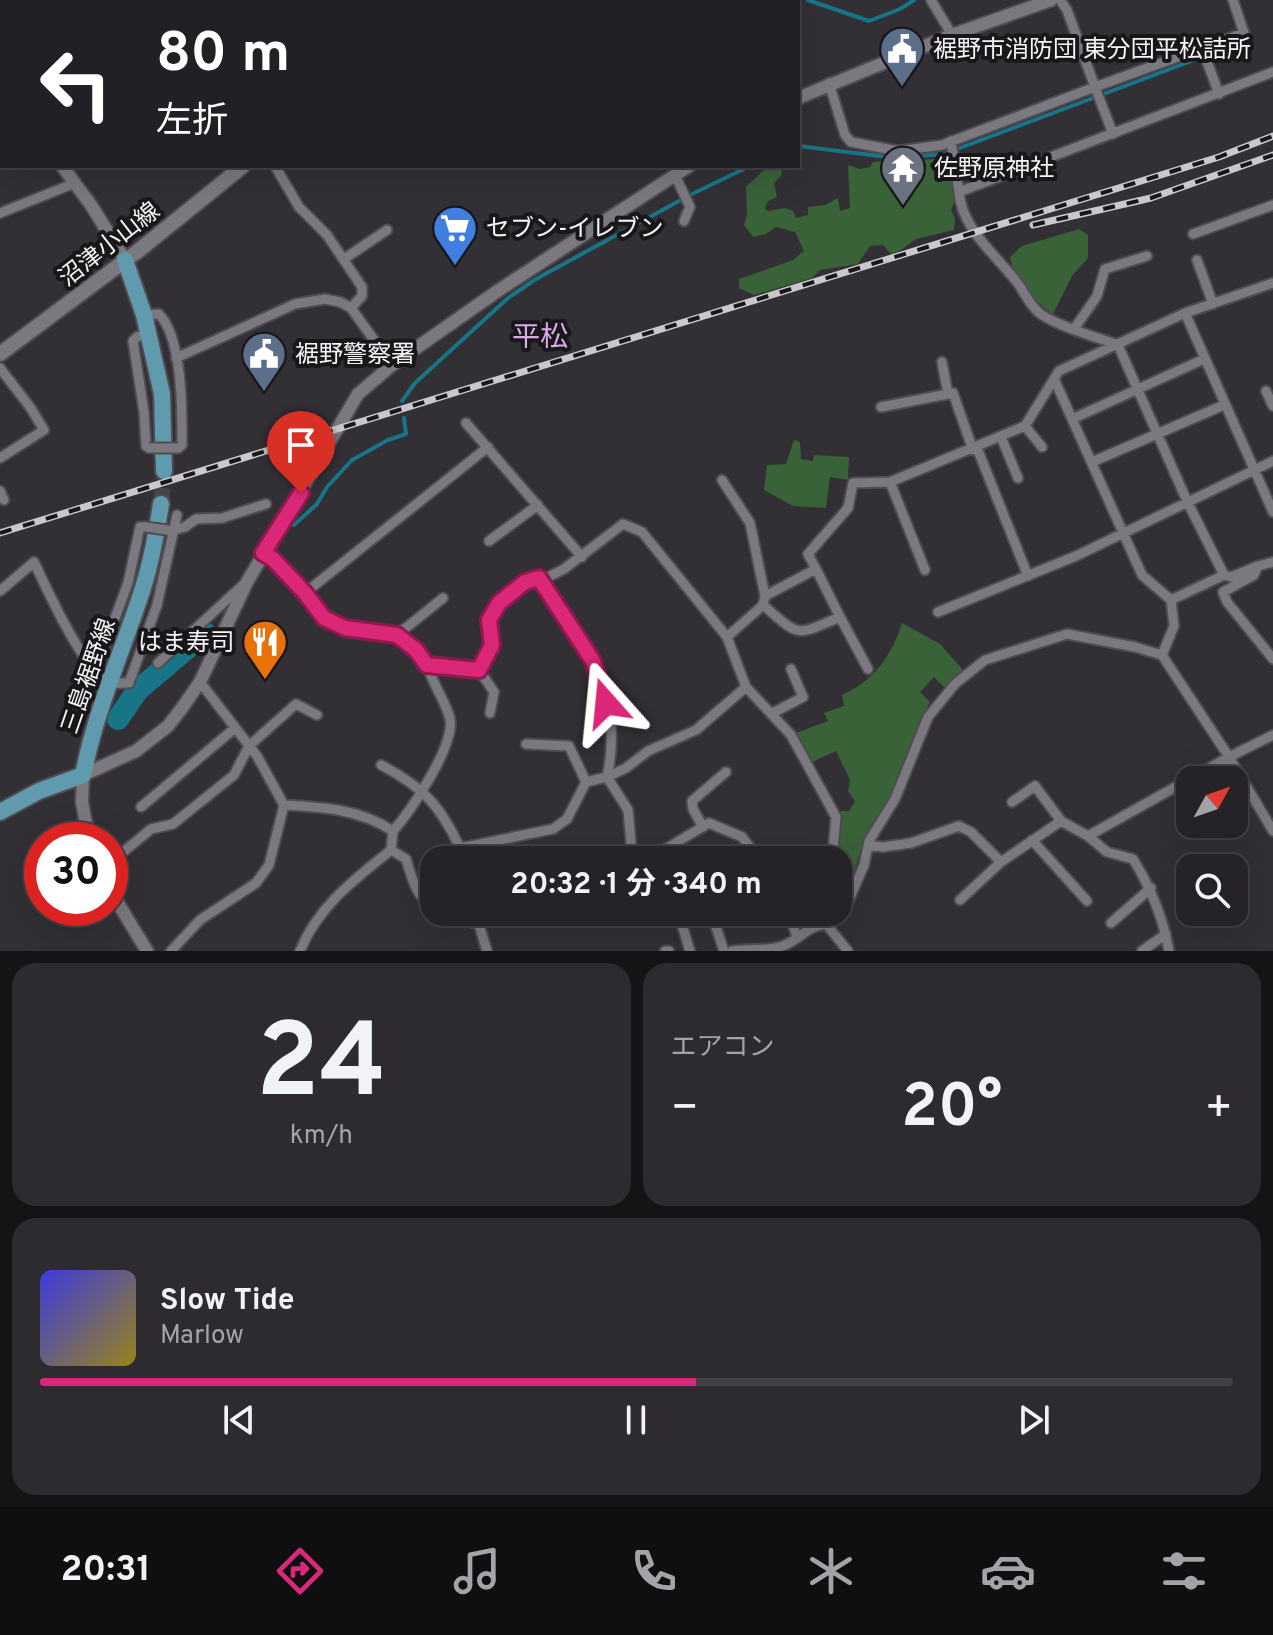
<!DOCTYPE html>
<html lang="ja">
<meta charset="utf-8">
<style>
body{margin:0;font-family:Overpass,"Noto Sans JP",sans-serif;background:#2e2b30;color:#f1f3f6;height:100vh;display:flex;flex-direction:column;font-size:30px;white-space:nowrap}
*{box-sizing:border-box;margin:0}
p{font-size:26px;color:#a4a4a8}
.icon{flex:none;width:44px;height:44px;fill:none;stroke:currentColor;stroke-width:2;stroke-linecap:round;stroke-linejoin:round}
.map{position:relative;height:951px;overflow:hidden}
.details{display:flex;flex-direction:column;gap:12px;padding:12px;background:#151316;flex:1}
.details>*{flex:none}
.hud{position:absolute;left:0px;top:0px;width:800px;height:168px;box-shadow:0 8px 32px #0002,0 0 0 2px #424045;background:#202124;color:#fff;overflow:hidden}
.needle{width:52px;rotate:50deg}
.buttons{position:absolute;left:1176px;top:766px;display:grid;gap:16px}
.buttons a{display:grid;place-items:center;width:72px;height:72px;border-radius:16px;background:#262328;box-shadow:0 8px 32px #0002,0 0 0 2px #424045;font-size:40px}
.speed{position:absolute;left:24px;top:822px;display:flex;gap:16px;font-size:40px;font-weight:700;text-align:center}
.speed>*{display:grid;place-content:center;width:104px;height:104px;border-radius:50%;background:#262328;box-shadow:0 8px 32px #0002,0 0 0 2px #424045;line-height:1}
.speed .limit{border:12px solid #d22;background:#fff;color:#111}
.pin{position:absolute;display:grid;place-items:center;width:68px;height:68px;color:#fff;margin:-82px -34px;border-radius:50% 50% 50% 0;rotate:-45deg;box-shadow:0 0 8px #0007}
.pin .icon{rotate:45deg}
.me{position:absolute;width:88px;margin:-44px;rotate:342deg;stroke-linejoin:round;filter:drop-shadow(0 0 6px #0008)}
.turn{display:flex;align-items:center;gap:28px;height:168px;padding:0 24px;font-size:36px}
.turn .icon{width:104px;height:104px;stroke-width:2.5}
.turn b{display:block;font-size:56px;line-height:68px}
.big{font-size:60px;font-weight:700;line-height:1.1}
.details .card{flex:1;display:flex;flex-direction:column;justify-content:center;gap:12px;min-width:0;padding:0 28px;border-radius:24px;background:#2e2b30}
.details .dial{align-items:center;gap:0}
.dial b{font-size:104px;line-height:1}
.song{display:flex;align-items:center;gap:24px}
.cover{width:96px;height:96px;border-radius:12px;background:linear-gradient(135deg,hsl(240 70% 55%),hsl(50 70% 35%))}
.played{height:8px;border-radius:4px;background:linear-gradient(90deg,#db2777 55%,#424045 55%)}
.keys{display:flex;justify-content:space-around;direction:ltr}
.heat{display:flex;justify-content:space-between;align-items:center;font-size:44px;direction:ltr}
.details .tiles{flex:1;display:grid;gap:12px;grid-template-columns:1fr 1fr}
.card:last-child{grid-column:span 2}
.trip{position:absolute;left:420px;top:846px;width:432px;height:80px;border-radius:24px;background:#262328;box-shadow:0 8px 32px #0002,0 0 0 2px #424045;font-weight:700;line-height:80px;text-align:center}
.menu{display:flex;height:128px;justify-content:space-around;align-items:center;background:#0f0e10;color:#a4a4a8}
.menu .icon{width:56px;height:56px}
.menu .selected{color:#db2777}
.menu b{font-size:36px;color:#f1f3f6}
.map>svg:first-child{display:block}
.green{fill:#396239}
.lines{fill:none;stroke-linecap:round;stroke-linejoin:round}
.stream{stroke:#187587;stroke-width:4}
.river{stroke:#187587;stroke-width:22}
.primary-tunnel{stroke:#464348;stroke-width:16;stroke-dasharray:16 8;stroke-linecap:butt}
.minor-casing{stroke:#4e4c52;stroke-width:13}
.tertiary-casing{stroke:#4e4c52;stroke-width:16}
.secondary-casing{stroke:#4e4c52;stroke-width:18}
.primary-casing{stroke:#4e4c52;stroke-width:20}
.minor{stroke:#7c7880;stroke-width:9}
.tertiary{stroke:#7c7880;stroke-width:12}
.secondary{stroke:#7c7880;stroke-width:14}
.primary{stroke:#5f9aad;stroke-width:16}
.rail-casing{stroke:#cac8cc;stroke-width:7}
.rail{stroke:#19171a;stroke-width:4;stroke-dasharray:12;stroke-linecap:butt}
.minor-bridge-casing{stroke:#4e4c52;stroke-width:13;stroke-linecap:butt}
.minor-bridge{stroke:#7c7880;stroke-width:9}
.route-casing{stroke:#8e194d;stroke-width:20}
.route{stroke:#db2777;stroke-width:14}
.labels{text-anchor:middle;stroke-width:8;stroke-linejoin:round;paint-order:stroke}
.poi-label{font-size:24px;fill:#f6f4f8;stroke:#19171a;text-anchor:start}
.street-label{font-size:24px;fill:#f6f4f8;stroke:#19171a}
.quarter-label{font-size:28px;fill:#d9aae8;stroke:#19171a}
</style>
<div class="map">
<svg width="1273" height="951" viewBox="0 0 1273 951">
<rect width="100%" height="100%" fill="#322f35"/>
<path class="green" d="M933 159 947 163C953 179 959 194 951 210L955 219 954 230 916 239 901 250 891 254 883 245 870 246 858 264 820 270 812 278 754 295 739 288V279L793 260 804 251 795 232 776 227 766 234 753 237 744 225 747 215 746 186C760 177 764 163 782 168L781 176 774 183 777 197 768 201 765 209 768 211 785 208 793 211 796 218 808 215V207L825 205 838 198 840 211 850 208 848 165 860 169 870 167 873 162Z
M1079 229 1088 235V258L1072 276 1053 314C1036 303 1012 278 1010 257L1022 246Z
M794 440 800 442 801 459 813 461 814 455 849 457 848 480 830 477 826 508 793 506 764 490 767 465 786 464Z
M902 623 940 644 964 671 945 688 934 677 920 692 930 702 919 723 891 799 861 849 850 887H847L835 856 841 811H849L855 801 848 791 850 780 836 751 810 763 796 733 828 721 824 713 844 706 842 695C873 681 892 656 902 623Z"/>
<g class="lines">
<path class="stream" d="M808 0 869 21 900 9 914 0
M774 2 780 0
M0 70 2 69
M798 146 896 158 944 154 1226 48
M402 401 415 383 508 298 536 279 690 195 750 166
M294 525 317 504 327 487 352 460 388 440 406 434 404 418"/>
<path class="river" d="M118 719 137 691 205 633"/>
<path class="primary-tunnel" d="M161 504 164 471"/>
<g class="minor-casing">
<path id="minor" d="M167 0 169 2
M296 0 297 2
M358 0 360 2
M931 0 952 35
M488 2 492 0
M1202 48 1219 94
M829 83 845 135 851 142 898 151 942 145 1095 87 1067 10 1060 0
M1113 134 1095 87 1244 33 1233 0
M951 141 959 192 1273 72
M275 166 299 207 327 235 362 287V296L351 308
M675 175 690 207 684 221
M959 192C962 229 995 254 1016 281 1025 292 1030 307 1042 315 1065 329 1094 336 1118 345L1187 501 1224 575
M0 213 75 183
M1193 234 1273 205
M344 259 387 230
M1197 260 1213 304
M1185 313 1273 512
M144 315 159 314C183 339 182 412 182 445L178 448
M1074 329 1097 296 1105 269 1147 256
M149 333 137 337 133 341 144 412 146 446 149 448
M176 358 295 304 325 299 340 302 351 308 392 365
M942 362 948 394 953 393 973 450
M0 368 30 407 44 430 0 458
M1055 381 1142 575 1171 600 1174 626 1162 655
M1266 391 1273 406
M881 407 948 394
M1072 419 1204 359
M466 423 582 557
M1025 426 1042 447
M1001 437 1018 478
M977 448 1028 576
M1092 462 1224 405
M722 480 750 523 765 596
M890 482 925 570
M0 491 4 500
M170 531 185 527 196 519 222 518 266 504
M489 541 538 505
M263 553C278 562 291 576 303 590 312 601 316 614 330 622 351 635 380 625 401 637 417 647 426 663 433 680 438 692 447 706 450 719 455 746 410 812 393 831
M1273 562 1258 566 1254 575 1223 592 1227 602 1273 659
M816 569 840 617
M0 591 34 562C46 587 85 675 110 682 115 684 123 683 129 683L157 605 177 515
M305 593 488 447
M1171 600 1224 575 1231 577 1258 566
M763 605C801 638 795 636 840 617L868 669
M938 612 1076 556 1273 461
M397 635 443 598
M727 637 763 605 765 596 816 569 808 554 848 508 853 483 890 482 1025 426 1059 371 1185 313 1273 283
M158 663 244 584
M427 665 479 670 492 645 489 620 499 603 525 582 533 578 548 577 564 569 623 524 642 532 727 637 746 687 791 735 836 817 832 860
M479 670 494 692 490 713
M95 672 128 583 140 527H146
M200 682 257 756 284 805
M771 714 803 697 791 669
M526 744 569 746 586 782
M381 765C423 787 440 805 460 848L553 829 567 819 586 782 607 777C616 735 611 701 593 662 579 632 554 607 539 578
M1012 802 1035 786 1061 821
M141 807 235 728
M703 827 693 809 692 801 726 772
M1088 836 1229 757 1273 735
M1032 840 1087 901
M868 845 883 847 911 843 959 826 971 832 1001 862
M460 848 462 860
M391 850 406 859C412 877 415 897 434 906
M635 860 632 854 628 810 607 777 626 768 648 751 696 730 746 687
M647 860 709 823 742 837 760 860
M110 863 151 829 173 824 234 775 249 746 296 704 317 715
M838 875 848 902
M960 900 1001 862 1061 821 1088 836 1107 852 1133 859C1151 888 1163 917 1169 951
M449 912 479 925 487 951
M678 912 690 951
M711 912 724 951
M789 912 797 938
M1111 923 1151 888
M826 924 848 902 864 865 869 841 895 799 928 717 955 684 985 660 1067 634 1135 647 1162 655 1229 757 1273 831
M171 951 200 920 256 883 269 865 284 805C323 807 359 809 393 831L391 850C355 879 318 906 300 951
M665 951H669
M732 951C747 948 764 951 779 947 799 942 804 927 826 924L848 951
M1142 951 1166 934"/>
</g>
<g class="tertiary-casing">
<path id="tertiary" d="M798 98 952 35 1051 0
M0 103 2 105
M62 166 91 205 125 260
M89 840 82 802 83 775 136 751 168 726 182 708 200 682 247 582 358 394 392 365 499 290 689 166
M110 890 147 951"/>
</g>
<g class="secondary-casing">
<path id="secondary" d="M416 2 418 0
M0 354 138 251 243 166"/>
</g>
<g class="primary-casing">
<path id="primary" d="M125 260 144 315 162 394 164 471
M0 812 39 791 83 775C95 714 119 659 139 600 150 569 156 537 161 504"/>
</g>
<use href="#minor" class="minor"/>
<use href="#tertiary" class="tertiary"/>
<use href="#secondary" class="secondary"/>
<use href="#primary" class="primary"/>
<g class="rail-casing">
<path id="rail" d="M1033 225 1151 198 1273 155
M0 533 1219 157 1273 136"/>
</g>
<use href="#rail" class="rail"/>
<g class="minor-bridge-casing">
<path id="minor-bridge" d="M149 448H178
M146 527 167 530"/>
</g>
<use href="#minor-bridge" class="minor-bridge"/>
</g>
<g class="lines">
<g class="route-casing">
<path id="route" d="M301 493 263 553 273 559 305 593 324 618 345 628 397 635 416 650 427 665 479 670 492 645 489 620 499 603 525 582 539 578 593 661 606 703"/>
</g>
<use href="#route" class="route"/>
</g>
<defs>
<g id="civic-pin" transform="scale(2.3)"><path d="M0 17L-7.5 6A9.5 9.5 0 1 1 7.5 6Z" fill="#5c6f8a" stroke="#19171a"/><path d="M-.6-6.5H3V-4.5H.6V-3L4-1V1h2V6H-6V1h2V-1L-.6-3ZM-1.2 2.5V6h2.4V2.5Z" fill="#fff"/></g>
<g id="temple-pin" transform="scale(2.3)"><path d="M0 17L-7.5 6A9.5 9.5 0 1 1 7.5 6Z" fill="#6b7280" stroke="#19171a"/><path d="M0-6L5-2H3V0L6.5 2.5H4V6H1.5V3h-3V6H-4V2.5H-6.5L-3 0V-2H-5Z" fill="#fff"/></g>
<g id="supermarket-pin" transform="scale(2.3)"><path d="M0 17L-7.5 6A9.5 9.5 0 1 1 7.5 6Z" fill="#3f7fe0" stroke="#19171a"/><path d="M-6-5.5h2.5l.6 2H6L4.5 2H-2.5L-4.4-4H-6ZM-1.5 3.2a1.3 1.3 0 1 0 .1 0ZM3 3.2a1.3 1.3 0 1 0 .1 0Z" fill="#fff"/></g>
<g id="restaurant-pin" transform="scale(2.3)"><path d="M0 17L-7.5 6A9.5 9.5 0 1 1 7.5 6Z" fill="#e8710a" stroke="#19171a"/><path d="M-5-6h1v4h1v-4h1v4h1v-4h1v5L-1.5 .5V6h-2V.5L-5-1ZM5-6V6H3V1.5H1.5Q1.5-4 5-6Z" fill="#fff"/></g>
</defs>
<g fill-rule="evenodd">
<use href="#civic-pin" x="902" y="49"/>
<use href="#temple-pin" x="903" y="168"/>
<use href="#supermarket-pin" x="455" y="228"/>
<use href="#civic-pin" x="264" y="354"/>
<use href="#restaurant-pin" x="265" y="642"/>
</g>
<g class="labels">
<g class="poi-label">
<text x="933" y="57">裾野市消防団 東分団平松詰所</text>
<text x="934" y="176">佐野原神社</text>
<text x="486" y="236">セブン-イレブン</text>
<text x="295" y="362">裾野警察署</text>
<text x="234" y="650" text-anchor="end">はま寿司</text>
</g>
<g class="street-label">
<text transform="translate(109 244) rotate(-38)" y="8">沼津小山線</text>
<text transform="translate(88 676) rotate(-71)" y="8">三島裾野線</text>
</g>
<g class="quarter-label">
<text x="540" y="346">平松</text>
</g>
</g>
</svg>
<div class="buttons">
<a><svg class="needle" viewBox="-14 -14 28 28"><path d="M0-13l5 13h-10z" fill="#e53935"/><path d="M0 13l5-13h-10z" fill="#a4a4a8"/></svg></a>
<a><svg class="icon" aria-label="search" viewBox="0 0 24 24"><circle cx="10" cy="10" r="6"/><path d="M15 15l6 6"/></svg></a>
</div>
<div class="speed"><div class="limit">30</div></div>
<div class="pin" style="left:301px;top:493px;background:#d93025"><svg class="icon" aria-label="arrive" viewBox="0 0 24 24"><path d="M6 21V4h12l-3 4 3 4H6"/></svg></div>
<svg class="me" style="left:606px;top:703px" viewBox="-20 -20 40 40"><path d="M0-17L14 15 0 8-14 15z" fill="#db2777" stroke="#fff" stroke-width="4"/></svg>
<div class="trip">20:32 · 1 分 · 340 m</div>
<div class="hud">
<div class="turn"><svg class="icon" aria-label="left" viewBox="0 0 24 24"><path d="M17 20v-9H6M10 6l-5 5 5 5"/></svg><div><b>80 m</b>左折</div></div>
</div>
</div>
<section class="details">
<div class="tiles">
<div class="card dial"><b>24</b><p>km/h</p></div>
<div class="card"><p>エアコン</p>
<div class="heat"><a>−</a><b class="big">20°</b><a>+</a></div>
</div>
<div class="card">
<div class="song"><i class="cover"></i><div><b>Slow Tide</b><p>Marlow</p></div></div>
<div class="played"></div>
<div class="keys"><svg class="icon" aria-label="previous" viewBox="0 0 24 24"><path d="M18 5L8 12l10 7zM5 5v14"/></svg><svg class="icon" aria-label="pause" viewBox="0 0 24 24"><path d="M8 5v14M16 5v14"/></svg><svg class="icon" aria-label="next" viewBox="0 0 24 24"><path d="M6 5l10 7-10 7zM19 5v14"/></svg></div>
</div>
</div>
</section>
<nav class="menu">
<b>20:31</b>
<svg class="icon selected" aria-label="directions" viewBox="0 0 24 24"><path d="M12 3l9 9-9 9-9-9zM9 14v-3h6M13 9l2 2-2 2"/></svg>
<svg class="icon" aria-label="music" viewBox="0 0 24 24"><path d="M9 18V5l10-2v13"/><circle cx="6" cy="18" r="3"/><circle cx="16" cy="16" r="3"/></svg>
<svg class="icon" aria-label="phone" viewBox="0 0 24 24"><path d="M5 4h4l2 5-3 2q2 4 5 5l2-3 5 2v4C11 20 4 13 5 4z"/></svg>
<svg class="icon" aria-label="climate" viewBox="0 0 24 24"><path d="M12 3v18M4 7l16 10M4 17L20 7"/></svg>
<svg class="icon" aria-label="car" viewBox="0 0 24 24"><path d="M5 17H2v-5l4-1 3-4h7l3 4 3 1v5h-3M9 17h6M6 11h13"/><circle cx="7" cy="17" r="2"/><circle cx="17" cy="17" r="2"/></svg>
<svg class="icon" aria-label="filters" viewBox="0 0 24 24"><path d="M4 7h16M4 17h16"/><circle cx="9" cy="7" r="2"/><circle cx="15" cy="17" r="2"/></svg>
</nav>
